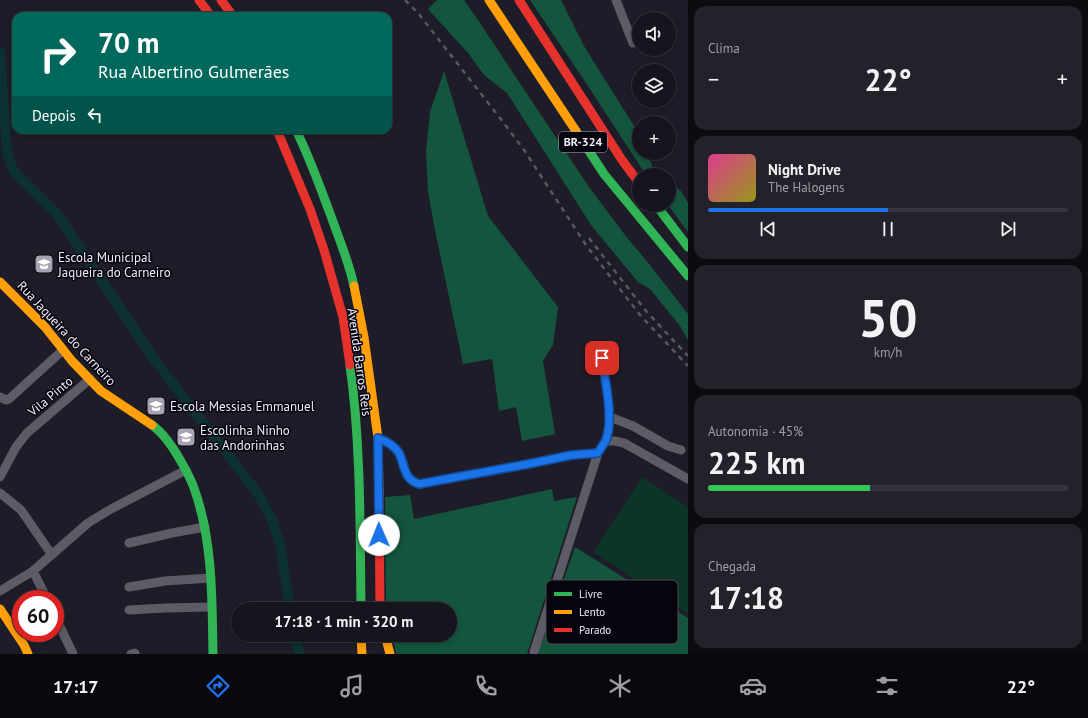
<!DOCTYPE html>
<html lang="pt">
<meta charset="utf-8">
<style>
body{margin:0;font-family:"PT Sans",sans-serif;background:#23222b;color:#f1f3f6;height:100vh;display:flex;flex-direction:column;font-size:15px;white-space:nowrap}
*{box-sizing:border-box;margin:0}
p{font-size:13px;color:#9e9fa4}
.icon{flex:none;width:22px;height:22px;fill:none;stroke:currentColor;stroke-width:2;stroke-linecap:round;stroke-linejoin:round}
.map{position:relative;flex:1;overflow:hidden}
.panel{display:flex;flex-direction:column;gap:6px;padding:6px;background:#0c0c10;width:400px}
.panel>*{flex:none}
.top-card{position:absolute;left:12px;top:12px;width:380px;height:122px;border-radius:12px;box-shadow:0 2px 6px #0003,0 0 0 1px #35343c;background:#00695c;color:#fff;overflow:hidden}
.fabs{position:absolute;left:632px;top:12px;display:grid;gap:8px}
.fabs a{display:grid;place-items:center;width:44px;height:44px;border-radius:50%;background:#16151e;box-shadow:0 2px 6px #0003,0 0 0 1px #35343c;font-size:20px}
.speed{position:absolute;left:12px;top:590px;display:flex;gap:8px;font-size:20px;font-weight:700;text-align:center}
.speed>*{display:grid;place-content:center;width:52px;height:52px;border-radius:50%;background:#16151e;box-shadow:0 2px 6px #0003,0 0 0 1px #35343c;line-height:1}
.speed .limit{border:6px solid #d22;background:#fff;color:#111}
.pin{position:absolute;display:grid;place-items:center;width:34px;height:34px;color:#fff;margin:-17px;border-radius:8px;box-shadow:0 2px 6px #0006}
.me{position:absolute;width:44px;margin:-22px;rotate:359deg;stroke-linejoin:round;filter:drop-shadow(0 0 3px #0008)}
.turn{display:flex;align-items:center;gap:14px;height:84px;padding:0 20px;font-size:18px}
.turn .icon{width:52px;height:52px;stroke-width:2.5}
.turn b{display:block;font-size:28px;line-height:34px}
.then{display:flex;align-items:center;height:38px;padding:0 20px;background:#0003;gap:8px;font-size:15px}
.big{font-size:30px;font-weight:700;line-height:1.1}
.panel .widget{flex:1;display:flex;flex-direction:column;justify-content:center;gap:6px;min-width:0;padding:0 14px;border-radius:12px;background:#23222b}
.panel .dial{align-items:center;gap:0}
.dial b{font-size:52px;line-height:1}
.song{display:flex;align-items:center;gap:12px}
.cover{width:48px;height:48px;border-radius:6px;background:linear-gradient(135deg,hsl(330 70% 55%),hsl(60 70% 35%))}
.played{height:4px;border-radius:2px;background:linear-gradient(90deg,#1a73e8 50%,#35343c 50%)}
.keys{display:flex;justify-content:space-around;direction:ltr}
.heat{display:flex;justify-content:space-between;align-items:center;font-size:22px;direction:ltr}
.charge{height:6px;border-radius:3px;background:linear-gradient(90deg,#34c759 45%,#35343c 0)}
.trip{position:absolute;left:231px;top:602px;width:226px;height:40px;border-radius:20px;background:#16151e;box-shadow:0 2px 6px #0003,0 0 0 1px #35343c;font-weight:700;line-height:40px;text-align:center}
.tabs{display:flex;height:64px;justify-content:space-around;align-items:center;background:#09080c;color:#9e9fa4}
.tabs .icon{width:28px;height:28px}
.tabs .current{color:#1a73e8}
.tabs b{font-size:18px;color:#f1f3f6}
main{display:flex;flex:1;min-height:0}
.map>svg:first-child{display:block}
.green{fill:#0d3426}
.forest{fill:#14553e}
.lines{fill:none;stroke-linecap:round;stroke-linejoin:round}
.canal{stroke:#0d3133;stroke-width:10}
.street{stroke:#5d5b64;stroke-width:9}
.fast{stroke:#30b455;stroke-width:9}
.slow{stroke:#ff9f0a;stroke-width:9}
.jam{stroke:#e5322d;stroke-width:9}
.rail{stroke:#59575f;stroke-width:2.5;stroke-dasharray:5 5;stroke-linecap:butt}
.route-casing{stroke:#114b97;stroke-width:10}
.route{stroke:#1a73e8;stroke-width:7}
.labels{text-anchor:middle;stroke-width:3;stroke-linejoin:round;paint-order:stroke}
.shield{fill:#06050d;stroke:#a9a7b4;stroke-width:1}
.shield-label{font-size:12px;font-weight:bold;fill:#efedfc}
.poi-label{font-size:13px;fill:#efedfc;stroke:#06050d;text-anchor:start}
.street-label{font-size:13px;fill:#efedfc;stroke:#06050d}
.key{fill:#06050d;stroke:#4c4b55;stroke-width:1}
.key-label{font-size:11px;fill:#efedfc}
</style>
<main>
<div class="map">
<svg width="688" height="654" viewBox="0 0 688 654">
<rect width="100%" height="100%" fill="#1e1c28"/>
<path class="green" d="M642 477 688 507V614L593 552Z"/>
<path class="forest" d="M437 0H464L478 20 589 187 625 235 650 265 688 314V340L680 326 650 289 638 282 591 225 507 93 484 75 468 53 428 9Z
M530 0H561L584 46 639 134V153H647L656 175H646L584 80Z
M444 71 488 216 558 307 553 345 543 361 555 434 522 441 516 407 499 411 492 359 463 364 435 230 428 192 426 152 430 112Z
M669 183H670L681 191 688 203V232L668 205H669Z
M552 489 554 501 577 497 527 654H396L392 635H450V609H386L385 497 410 495 414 519Z
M575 547 688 618V654H538Z"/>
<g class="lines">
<path class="canal" d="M0 52 7 152 13 170 22 180 57 214 154 359 259 495 272 520 280 544 290 609
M293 635 300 654"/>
<path class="street" d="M616 0 633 43
M0 397 6 400 9 399 63 350
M610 417 633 426 668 446 681 450
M378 438C386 441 394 445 399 453 406 465 403 479 419 484L529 464 572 455 598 453
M606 441H615L624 443 688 479
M0 477 16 447 27 433 90 379
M0 493 21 510 52 555
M129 543 172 533 205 527
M33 571 47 599
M129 587 165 581 211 578
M0 591 33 571 88 523 111 509 186 470
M129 610 165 608 211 607
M55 616 73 654
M534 652 598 453C600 449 604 444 606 440 614 418 605 382 602 358
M131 654 135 653"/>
<path class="fast" d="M296 130C310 158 320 187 331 216 339 239 349 262 354 286
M576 131 604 174 688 276
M656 205 688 247
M350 365C361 445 360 527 361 609
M152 425C162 432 173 447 179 458 185 468 190 477 194 488 213 541 212 599 213 654"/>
<path class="slow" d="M489 0 576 131
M0 282 45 327 72 361 101 391 152 425
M354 286 364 337 378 438 379 495
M0 609 24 645 28 654
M361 635 362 654
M385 635 390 654"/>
<path class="jam" d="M199 0 211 16
M221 0 233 16
M519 0 622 160 639 183
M277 130 310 209 324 250 343 317 350 365
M379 495 380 609"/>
<path class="rail" d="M405 0 418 13 500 118 524 150 586 245 616 284 640 315 688 366
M589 238 646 311 688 356"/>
</g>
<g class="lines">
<g class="route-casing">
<path id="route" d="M379 535 378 438C386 441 394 445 399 453 405 465 403 479 419 484L528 464 572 455 598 453C600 449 604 444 606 440 614 418 605 381 602 358"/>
</g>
<use href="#route" class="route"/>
</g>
<defs>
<g id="school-square" transform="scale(1)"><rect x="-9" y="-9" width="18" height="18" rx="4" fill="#a6a4b2" stroke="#06050d"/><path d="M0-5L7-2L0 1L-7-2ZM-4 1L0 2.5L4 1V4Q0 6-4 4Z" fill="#fff"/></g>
</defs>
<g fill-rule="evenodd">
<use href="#school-square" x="44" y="264"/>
<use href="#school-square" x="156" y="406"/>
<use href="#school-square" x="186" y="437"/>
</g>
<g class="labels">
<rect class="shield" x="559" y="132" width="48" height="20" rx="3"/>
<g class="shield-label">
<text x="583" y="146">BR-324</text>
</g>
<g class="poi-label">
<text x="58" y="262">Escola Municipal<tspan x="58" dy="15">Jaqueira do Carneiro</tspan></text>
<text x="170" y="411">Escola Messias Emmanuel</text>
<text x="200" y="435">Escolinha Ninho<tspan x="200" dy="15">das Andorinhas</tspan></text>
</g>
<g class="street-label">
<text transform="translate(67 333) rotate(47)" y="5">Rua Jaqueira do Carneiro</text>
<text transform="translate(360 362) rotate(82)" y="5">Avenida Barros Reis</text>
<text transform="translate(50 396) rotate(-40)" y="5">Vila Pinto</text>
</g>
</g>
<rect x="546" y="580" width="132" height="64" rx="6" class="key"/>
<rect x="554" y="592" width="18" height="4" fill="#30b455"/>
<rect x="554" y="610" width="18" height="4" fill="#ff9f0a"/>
<rect x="554" y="628" width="18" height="4" fill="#e5322d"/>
<g class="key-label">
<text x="579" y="598">Livre</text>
<text x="579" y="616">Lento</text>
<text x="579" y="634">Parado</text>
</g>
</svg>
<div class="fabs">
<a><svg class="icon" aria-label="sound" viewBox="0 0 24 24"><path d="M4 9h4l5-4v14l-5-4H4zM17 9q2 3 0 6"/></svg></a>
<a><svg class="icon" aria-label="layers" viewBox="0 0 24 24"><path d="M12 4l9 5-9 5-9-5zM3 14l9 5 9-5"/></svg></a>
<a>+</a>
<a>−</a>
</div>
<div class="speed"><div class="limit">60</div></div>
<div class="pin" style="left:602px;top:358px;background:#d93025"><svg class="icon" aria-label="arrive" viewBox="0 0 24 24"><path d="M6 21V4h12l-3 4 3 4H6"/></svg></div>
<svg class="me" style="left:379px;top:535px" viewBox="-20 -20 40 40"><circle r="19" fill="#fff"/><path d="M0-13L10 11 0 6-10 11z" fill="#1a73e8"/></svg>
<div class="trip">17:18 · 1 min · 320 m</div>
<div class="top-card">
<div class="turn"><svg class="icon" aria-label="right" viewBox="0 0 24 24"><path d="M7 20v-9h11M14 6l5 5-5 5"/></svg><div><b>70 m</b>Rua Albertino Gulmerães</div></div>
<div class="then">Depois<svg class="icon" aria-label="left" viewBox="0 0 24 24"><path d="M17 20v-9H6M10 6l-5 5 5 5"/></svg></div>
</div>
</div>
<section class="panel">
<div class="widget"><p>Clima</p>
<div class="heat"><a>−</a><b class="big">22°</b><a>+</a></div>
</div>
<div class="widget">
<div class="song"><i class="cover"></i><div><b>Night Drive</b><p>The Halogens</p></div></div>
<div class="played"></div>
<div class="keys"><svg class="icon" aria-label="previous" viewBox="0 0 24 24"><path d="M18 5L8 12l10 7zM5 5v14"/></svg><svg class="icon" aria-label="pause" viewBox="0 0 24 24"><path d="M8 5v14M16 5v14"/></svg><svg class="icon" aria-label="next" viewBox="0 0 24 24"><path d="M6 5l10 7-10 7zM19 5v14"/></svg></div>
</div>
<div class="widget dial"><b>50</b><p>km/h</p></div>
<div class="widget"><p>Autonomia · 45%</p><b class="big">225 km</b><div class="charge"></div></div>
<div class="widget"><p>Chegada</p><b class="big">17:18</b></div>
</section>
</main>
<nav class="tabs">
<b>17:17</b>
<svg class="icon current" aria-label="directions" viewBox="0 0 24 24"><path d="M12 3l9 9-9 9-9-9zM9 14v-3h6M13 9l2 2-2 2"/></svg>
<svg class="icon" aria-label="music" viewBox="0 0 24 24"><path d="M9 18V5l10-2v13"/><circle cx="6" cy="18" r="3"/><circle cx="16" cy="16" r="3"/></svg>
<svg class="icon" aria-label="phone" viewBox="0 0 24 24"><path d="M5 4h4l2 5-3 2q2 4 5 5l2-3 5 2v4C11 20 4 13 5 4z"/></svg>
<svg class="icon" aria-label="climate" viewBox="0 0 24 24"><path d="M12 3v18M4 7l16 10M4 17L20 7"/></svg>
<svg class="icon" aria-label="car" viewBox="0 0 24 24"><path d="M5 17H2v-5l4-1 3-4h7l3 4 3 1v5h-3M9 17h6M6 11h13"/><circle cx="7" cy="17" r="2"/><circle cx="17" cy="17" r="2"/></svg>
<svg class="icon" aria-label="filters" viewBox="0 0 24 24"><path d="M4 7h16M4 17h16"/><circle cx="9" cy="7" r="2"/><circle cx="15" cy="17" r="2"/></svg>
<b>22°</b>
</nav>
